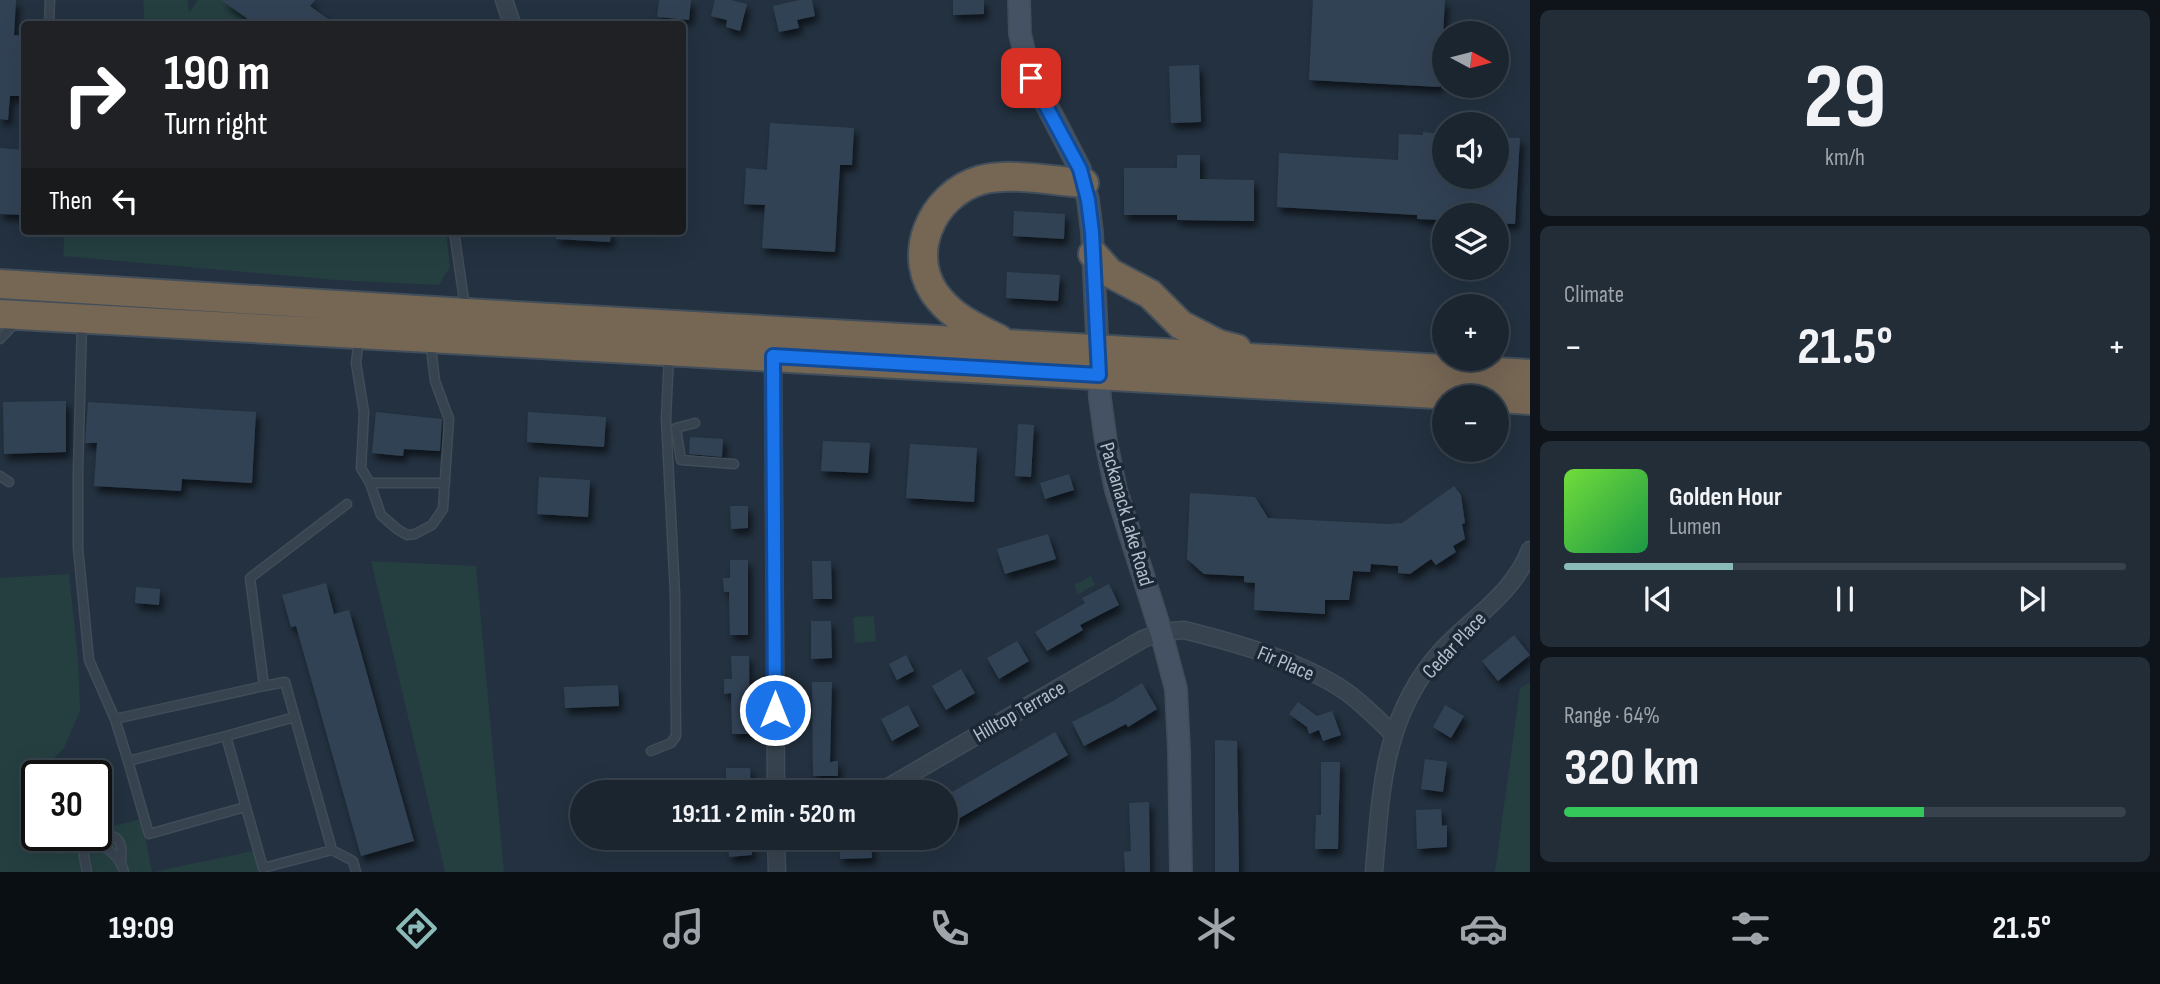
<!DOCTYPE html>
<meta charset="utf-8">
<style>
body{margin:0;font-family:"Sofia Sans Condensed",sans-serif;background:#232d38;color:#f1f3f6;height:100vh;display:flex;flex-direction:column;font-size:26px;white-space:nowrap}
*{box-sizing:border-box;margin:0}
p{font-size:23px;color:#9fa5ab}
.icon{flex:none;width:38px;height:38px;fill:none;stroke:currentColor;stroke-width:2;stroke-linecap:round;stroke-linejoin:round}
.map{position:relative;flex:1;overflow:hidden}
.sheet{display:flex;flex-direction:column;gap:10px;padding:10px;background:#0e141a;width:630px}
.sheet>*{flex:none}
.banner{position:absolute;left:21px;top:21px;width:665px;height:214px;border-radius:7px;box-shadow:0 7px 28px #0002,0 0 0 2px #38424c;background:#202124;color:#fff;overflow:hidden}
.needle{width:46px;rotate:97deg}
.tools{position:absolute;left:1432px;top:21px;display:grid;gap:14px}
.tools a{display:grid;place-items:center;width:77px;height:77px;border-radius:50%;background:#1a2530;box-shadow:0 7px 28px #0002,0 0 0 2px #38424c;font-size:35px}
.speed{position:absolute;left:21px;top:760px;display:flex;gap:14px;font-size:35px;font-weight:700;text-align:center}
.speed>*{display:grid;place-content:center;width:91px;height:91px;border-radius:50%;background:#1a2530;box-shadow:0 7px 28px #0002,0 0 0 2px #38424c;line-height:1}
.speed .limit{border:4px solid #111;border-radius:10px;background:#fff;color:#111}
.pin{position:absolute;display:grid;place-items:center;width:60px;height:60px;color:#fff;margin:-30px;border-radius:14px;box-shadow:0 4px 10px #0006}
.me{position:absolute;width:77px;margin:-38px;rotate:0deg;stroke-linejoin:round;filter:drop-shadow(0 0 5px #0008)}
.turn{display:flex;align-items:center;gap:24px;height:147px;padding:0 28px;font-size:32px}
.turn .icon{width:91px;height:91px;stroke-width:2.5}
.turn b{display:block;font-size:49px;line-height:60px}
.then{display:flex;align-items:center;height:66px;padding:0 28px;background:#0003;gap:14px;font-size:26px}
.big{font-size:52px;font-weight:700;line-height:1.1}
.sheet .tile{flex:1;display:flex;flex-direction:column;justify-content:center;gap:10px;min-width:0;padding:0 24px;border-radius:10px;background:#232d38}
.sheet .dial{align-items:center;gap:0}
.dial b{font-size:91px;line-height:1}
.song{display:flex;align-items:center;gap:21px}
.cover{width:84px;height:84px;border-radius:10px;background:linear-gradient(135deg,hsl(100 70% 55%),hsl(140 70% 35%))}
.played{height:7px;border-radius:4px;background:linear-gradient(90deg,#8bbbb9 30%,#38424c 30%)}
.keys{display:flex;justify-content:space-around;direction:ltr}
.heat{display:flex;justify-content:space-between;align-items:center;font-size:38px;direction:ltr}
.charge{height:10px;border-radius:5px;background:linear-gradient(90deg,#34c759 64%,#38424c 0)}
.trip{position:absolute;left:570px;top:780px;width:388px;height:70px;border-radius:35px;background:#1a2530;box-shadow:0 7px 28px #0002,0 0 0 2px #38424c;font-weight:700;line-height:70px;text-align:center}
.dock{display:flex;height:112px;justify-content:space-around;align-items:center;background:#0a0f13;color:#9fa5ab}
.dock .icon{width:49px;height:49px}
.dock .active{color:#8bbbb9}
.dock b{font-size:32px;color:#f1f3f6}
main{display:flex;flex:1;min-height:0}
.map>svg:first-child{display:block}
.green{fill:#253f41}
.building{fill:#324354;filter:url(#shadow)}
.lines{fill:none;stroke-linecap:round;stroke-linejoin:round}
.lane-casing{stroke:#404c58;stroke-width:11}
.street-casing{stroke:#404c58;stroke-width:19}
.secondary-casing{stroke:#404c58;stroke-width:24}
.highway-casing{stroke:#424e5a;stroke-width:32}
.lane{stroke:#37434f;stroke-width:8}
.street{stroke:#37434f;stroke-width:16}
.secondary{stroke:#455263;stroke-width:21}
.highway{stroke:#766654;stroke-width:28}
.route-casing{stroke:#114b97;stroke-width:18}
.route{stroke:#1a73e8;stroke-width:12}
.labels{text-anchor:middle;stroke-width:7;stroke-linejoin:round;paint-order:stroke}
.street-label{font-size:21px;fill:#b3beca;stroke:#1c2835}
</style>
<main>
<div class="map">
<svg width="1530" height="872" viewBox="0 0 1530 872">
<defs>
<filter id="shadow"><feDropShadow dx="3.5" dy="6" stdDeviation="3.5" flood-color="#0009"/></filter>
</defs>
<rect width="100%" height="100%" fill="#233140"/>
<path class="green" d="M143 0H188L189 13 198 0H221L255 24H145Z
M65 231H446L450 267 439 285 335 280 63 256Z
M371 561 476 566 504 872H445Z
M69 574 78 658 80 711 64 748 37 775V835H96V830L142 819 152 872H0V578Z
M1091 576 1095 585 1078 594 1074 585Z
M874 616 876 641 855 643 853 617Z
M1530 683V872H1495L1520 688Z
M262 849 270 872H153Z"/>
<path class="building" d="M0 0H16L14 35 24 36 21 96H10L8 120 0 119Z
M221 0H315L310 6 335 24H255Z
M659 0H691L689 20 657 17Z
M715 0H731L747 4 740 31 726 27 727 20 711 16Z
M800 0H812L815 16 797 20 799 28 779 32 773 6Z
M953 0H984V14L953 15Z
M1313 0H1445L1440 87 1309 80Z
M1199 65 1201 122 1171 123 1169 66Z
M770 123 854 128 852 165H840L835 252 762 248 765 205 744 204 746 168 767 170Z
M1423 132 1444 134V177H1496V137L1520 138 1515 224 1496 223V215H1444V220L1417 219V215L1277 207 1279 153 1398 160 1399 134 1423 135Z
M0 148 24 150V215L0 214Z
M1177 155H1200V179L1254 180V221L1177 220V215H1124V168H1177Z
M1014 211 1065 214 1064 239 1013 236Z
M556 231H611L610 242 556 239Z
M1007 272 1060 275 1058 301 1006 298Z
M66 401V452L4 454 3 402Z
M88 402 256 412 252 483 182 479 181 491 94 486 97 443H85Z
M376 412 442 419 440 451 404 449 403 456 372 453Z
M528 412 606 417 604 447 527 442Z
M1018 424 1034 425 1031 477 1015 476Z
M690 437 723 439 722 457 689 454Z
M823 441 870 443 868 473 821 471Z
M910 444 977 448 974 502 906 498Z
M1069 474 1074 490 1045 499 1040 483Z
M539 477 590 480 588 517 537 514Z
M1454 486 1461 495 1465 523 1462 524 1465 539 1453 546 1456 552 1436 565 1431 559 1410 574 1398 573V566L1371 564 1370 572 1353 571 1349 600H1325V614L1254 610 1255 583 1244 582V576L1204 574 1187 559 1190 493 1255 497 1268 518 1388 524 1402 523Z
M730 506H748V528L731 529Z
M1048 534 1056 559 1005 574 997 549Z
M730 560H748V635H730L729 592H724L723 578H730Z
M812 561H831L832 599H813Z
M326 583 334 614 349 610 414 841 361 856 296 626 291 627 282 595Z
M1109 584 1119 605 1080 625 1083 630 1047 651 1035 632 1085 603 1082 598Z
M136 587 160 589 159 605 135 603Z
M811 621H831L832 658 811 659Z
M1514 635 1530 655 1498 681 1482 661Z
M1017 641 1029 661 999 679 987 658Z
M906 655 914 671 897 680 889 664Z
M731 656H749L750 734H732L731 693 724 694V679H732Z
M961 669 975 693 946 710 932 686Z
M812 682H832L830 762 838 761V776H813Z
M1142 683 1157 709 1128 727 1126 724 1084 746 1072 722 1113 701Z
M618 685 619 706 565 708 564 687Z
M1298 702 1317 716 1332 711 1341 735 1323 741 1319 730 1309 734 1307 727 1289 714Z
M908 705 919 726 892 741 881 719Z
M1445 705 1464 716 1451 738 1433 727Z
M1055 732 1068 755 953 822 947 812V795Z
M1215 740 1237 741 1239 872H1215Z
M1425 759 1447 762 1443 792 1421 789Z
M1321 762H1340L1338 849H1315L1316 815H1321Z
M726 768H750L751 793H726Z
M1149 802 1150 872H1125L1124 852 1131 851 1129 803Z
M1441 809 1442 826 1447 825V847L1417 849 1416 810Z
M728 838H751L752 855 729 857Z
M839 838H871L872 858 840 859Z"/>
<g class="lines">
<g class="lane-casing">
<path id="lane" d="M49 24 50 0
M454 231 465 307
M82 322 78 472V548L89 660 115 719 264 686 250 578 347 504
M0 339 17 321
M359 339 356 363 364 412 361 468 370 483 381 515 397 529 407 535 415 534 432 525 443 509 449 419 435 381 432 356 433 341
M695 423 676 428 681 460 734 464
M0 476 9 482
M370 483H445
M264 686 285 682 332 850 263 868 226 736 295 717
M115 719 128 761
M226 736 128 761 149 834 245 807
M651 751 671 743 676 736 675 594 666 418 669 356
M93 842C114 829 124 838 121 861
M82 846 93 842C107 846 121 858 124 872
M60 848 82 846 87 872
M332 850 353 861 356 872"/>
</g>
<g class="street-casing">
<path id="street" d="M504 0 512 24
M773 356 776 793
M878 793 1143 639 1161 632 1184 630C1236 643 1301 661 1345 691 1362 703 1378 719 1393 734
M776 838 777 872
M1374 872C1381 790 1383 715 1442 650 1473 617 1513 594 1530 550"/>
</g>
<g class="secondary-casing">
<path id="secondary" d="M1019 0 1020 34 1029 71 1080 169 1088 200 1092 232 1100 398 1106 442 1116 490 1161 632 1176 689 1179 750 1181 872"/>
</g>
<g class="highway-casing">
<path id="highway" d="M1093 254 1110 273 1150 294 1181 325 1218 344 1237 349
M0 284 466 313 1530 374
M0 314 1490 397
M999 339C977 328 956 319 940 300 903 258 931 194 981 180 1010 172 1053 181 1084 183
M1496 398 1530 400"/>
</g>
<use href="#lane" class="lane"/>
<use href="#street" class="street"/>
<use href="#secondary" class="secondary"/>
<use href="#highway" class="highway"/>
</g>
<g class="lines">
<g class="route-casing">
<path id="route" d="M775 710 773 356 1099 375 1092 232 1088 200 1080 169 1031 78"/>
</g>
<use href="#route" class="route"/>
</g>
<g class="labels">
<g class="street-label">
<text transform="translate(1127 514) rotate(74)" y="7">Packanack Lake Road</text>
<text transform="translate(1454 645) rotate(-47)" y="7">Cedar Place</text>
<text transform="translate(1286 663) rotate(23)" y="7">Fir Place</text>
<text transform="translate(1019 711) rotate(-30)" y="7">Hilltop Terrace</text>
</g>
</g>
</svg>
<div class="tools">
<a><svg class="needle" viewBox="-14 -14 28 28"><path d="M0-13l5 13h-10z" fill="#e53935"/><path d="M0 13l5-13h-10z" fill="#9fa5ab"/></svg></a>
<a><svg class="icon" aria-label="sound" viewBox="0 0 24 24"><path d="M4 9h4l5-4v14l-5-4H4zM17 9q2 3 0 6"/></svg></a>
<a><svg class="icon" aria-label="layers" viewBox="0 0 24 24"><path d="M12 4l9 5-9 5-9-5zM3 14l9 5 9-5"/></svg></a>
<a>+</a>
<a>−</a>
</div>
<div class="speed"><div class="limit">30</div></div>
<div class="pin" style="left:1031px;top:78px;background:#d93025"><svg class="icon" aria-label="arrive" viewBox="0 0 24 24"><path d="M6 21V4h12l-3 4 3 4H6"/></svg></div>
<svg class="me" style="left:775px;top:710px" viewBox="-20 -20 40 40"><circle r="17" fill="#1a73e8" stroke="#fff" stroke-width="3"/><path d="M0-11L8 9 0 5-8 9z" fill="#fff"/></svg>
<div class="trip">19:11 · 2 min · 520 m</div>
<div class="banner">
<div class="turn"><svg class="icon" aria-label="right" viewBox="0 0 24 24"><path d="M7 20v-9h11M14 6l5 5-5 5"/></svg><div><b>190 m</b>Turn right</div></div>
<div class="then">Then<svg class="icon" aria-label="left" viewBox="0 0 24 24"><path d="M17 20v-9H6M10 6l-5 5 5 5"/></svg></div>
</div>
</div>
<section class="sheet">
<div class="tile dial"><b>29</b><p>km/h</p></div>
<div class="tile"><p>Climate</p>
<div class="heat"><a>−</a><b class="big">21.5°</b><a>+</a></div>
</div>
<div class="tile">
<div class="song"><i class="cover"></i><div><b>Golden Hour</b><p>Lumen</p></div></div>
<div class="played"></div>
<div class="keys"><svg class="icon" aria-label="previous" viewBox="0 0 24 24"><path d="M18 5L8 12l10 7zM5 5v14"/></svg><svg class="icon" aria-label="pause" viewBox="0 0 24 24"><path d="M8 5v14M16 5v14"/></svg><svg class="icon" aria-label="next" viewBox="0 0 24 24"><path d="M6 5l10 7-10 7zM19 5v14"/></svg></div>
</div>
<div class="tile"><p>Range · 64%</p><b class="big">320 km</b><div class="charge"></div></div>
</section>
</main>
<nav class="dock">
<b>19:09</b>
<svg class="icon active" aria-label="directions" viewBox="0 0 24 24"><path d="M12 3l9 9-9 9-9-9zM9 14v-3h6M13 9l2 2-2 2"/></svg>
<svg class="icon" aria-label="music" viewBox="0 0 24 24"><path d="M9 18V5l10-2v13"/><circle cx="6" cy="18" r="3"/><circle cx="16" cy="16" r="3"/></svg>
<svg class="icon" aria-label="phone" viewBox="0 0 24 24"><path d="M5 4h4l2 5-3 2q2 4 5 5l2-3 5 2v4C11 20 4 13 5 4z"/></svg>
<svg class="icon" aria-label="climate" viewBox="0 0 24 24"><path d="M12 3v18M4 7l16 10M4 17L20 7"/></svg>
<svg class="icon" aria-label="car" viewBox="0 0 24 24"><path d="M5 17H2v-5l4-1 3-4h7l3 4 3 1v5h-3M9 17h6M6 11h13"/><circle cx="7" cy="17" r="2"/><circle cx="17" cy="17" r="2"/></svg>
<svg class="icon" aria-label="filters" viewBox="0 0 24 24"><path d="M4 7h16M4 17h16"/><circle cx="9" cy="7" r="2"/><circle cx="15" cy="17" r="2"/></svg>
<b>21.5°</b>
</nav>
